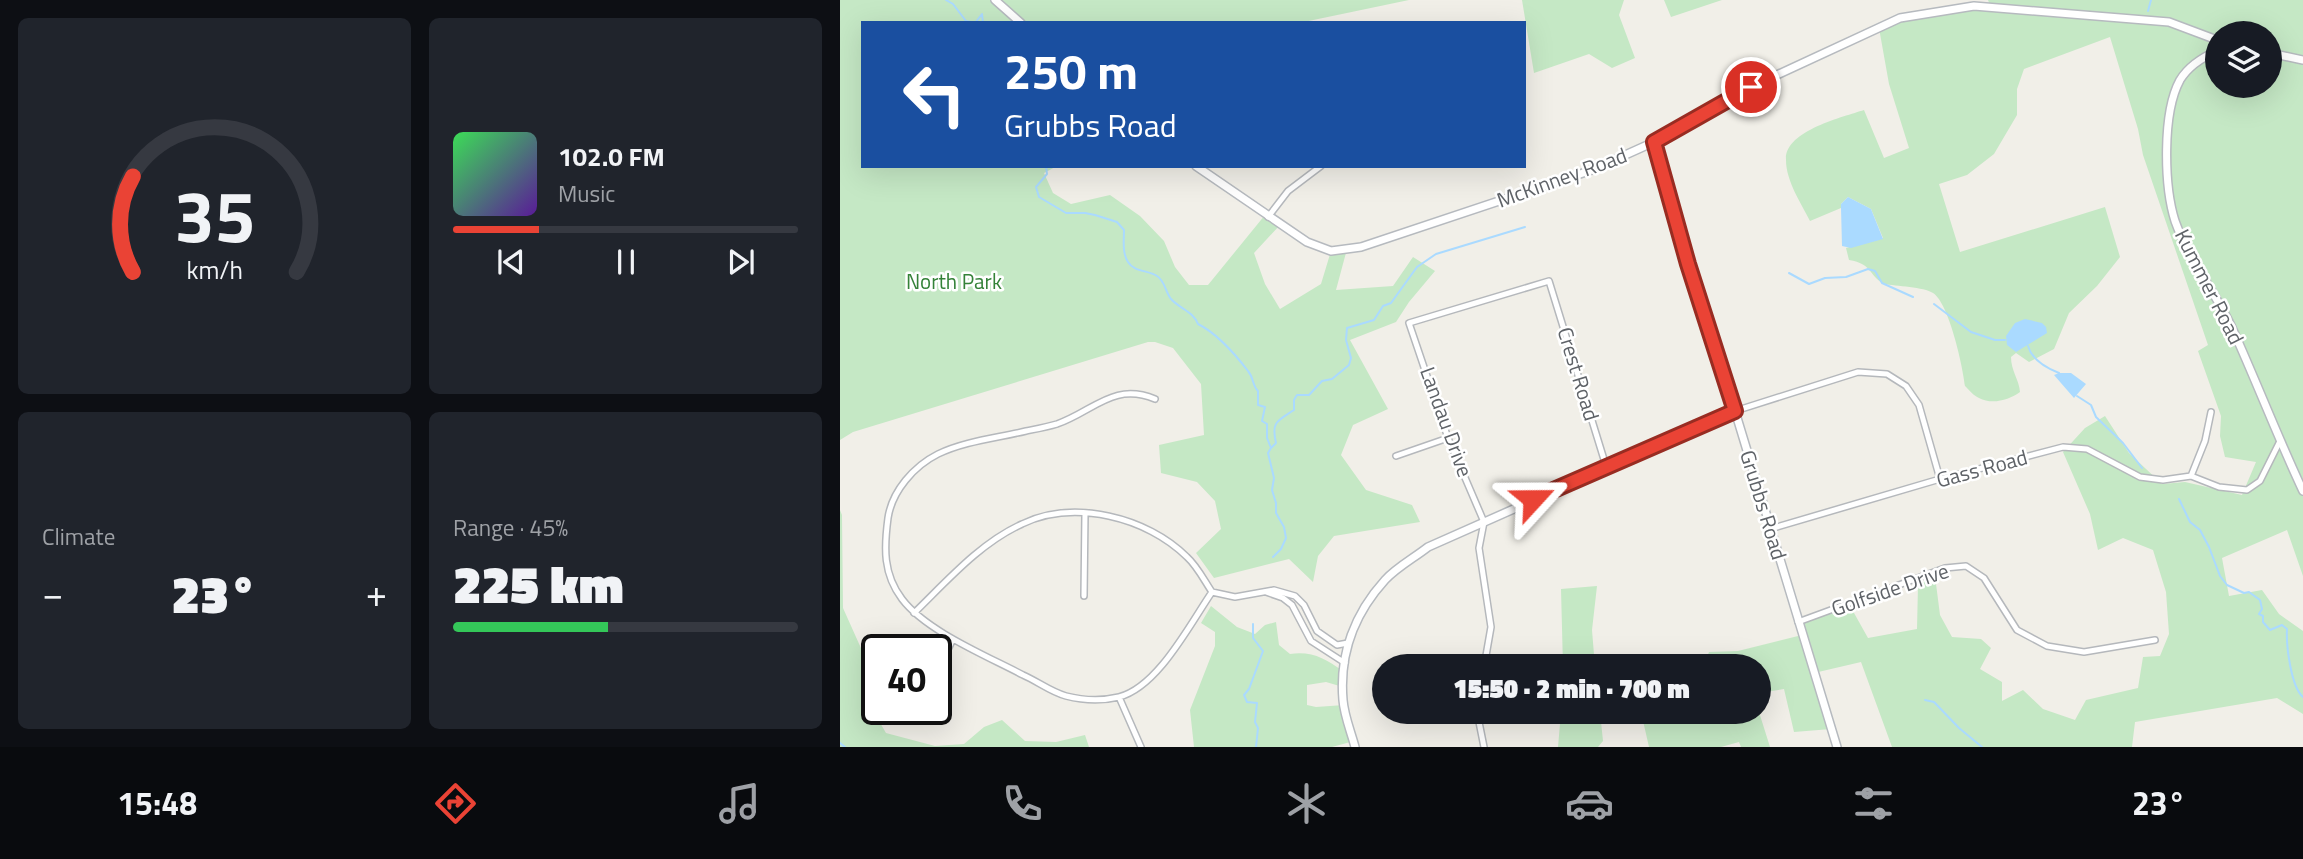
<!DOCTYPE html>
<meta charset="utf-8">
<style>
body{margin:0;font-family:"Titillium Web",sans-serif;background:#20242c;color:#f1f3f6;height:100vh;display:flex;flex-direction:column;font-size:26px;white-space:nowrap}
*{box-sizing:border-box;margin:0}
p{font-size:23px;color:#9ea1a6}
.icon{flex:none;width:38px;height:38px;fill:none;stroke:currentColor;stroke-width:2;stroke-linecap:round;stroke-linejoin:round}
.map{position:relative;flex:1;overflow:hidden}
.drawer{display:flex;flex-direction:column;gap:18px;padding:18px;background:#0d0f14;width:840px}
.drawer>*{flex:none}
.hud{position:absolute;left:21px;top:21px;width:665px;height:147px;border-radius:0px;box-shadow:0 7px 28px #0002;background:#1a4fa0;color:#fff;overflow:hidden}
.controls{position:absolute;left:1365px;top:21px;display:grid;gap:14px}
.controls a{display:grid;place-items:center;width:77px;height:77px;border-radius:50%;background:#171b24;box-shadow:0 7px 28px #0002;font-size:35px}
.speed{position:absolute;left:21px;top:634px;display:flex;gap:14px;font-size:35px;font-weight:700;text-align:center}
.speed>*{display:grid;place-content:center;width:91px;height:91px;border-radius:50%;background:#171b24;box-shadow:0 7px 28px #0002;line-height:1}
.speed .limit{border:4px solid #111;border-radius:10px;background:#fff;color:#111}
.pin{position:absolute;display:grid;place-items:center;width:60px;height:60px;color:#fff;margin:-30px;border:4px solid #fff;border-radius:50%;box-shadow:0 2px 7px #0007}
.me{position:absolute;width:77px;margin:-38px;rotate:66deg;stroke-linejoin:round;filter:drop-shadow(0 0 5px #0008)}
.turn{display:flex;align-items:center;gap:24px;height:147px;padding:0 28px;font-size:32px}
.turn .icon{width:91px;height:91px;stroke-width:2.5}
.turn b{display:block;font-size:49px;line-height:60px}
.big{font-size:52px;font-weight:800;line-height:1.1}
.drawer .tile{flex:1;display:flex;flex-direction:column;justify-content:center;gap:10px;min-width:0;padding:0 24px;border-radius:10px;background:#20242c}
.drawer .dial{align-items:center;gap:0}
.dial svg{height:182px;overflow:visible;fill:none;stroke:#363941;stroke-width:7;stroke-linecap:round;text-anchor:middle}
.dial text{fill:#f1f3f6;stroke:none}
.song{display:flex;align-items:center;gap:21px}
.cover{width:84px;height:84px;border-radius:10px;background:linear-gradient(135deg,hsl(130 70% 55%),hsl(270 70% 35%))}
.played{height:7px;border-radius:4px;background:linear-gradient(90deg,#ea4335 25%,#363941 25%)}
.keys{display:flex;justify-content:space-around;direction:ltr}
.heat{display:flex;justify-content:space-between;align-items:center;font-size:38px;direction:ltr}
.charge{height:10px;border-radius:5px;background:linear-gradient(90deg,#34c759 45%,#363941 0)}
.drawer .tiles{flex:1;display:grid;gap:18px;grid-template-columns:repeat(2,1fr)}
.trip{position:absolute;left:532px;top:654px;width:399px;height:70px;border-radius:35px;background:#171b24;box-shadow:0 7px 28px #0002;font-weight:800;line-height:70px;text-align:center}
.tab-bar{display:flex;height:112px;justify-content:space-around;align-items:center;background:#090b0e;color:#9ea1a6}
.tab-bar .icon{width:49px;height:49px}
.tab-bar .current{color:#ea4335}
.tab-bar b{font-size:32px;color:#f1f3f6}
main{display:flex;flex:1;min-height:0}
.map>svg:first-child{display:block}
.green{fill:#c5e8c5;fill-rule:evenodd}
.water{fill:#aadaff}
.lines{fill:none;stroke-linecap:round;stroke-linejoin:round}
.stream{stroke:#aadaff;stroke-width:2}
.street-casing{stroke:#b5b8bc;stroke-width:8}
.secondary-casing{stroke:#b6babf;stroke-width:10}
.street{stroke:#fff;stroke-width:5}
.secondary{stroke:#fff;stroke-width:7}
.route-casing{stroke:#982c22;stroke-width:18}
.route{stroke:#ea4335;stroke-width:12}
.labels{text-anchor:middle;stroke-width:5;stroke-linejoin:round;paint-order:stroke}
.street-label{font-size:21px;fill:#5f6368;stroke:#fff}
.park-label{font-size:21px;fill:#348238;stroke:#fff}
</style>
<main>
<section class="drawer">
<div class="tiles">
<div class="tile dial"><svg viewBox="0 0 100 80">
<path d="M14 69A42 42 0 1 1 86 69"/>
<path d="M14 69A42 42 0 0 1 14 27" stroke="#ea4335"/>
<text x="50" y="56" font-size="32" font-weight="700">35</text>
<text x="50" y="72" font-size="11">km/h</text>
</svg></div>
<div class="tile">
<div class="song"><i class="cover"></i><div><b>102.0 FM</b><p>Music</p></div></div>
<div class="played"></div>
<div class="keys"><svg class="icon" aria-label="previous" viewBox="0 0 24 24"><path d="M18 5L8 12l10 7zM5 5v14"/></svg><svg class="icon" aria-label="pause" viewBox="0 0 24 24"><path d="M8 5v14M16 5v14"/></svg><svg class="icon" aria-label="next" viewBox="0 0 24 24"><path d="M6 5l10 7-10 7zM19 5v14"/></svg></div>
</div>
<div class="tile"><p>Climate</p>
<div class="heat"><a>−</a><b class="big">23°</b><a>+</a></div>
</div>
<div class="tile"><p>Range · 45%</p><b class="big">225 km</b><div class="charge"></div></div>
</div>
</section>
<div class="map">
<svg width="1463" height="747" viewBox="0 0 1463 747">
<rect width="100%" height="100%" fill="#f1efe8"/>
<path class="green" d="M0 0H569L459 23H23V166H217L204 173 213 193 231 204 270 195 300 216 324 241 335 267 349 285H368L425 215 440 225 414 253 425 284 440 309 481 284 491 251 507 249 496 290 553 286 573 257 595 271 569 302 556 322 510 340 548 409 513 425 501 455 526 490 572 505 580 522 494 536 478 556 473 582 449 559 374 578 356 553 381 529 375 501 357 482 321 473 319 445 364 435 361 384 333 348 315 342H308L13 432 0 440Z
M682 0H784L779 15 795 58 772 68 749 54 694 73Z
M824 0H882L831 17Z
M1148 0H1463V576L1447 530 1382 558 1389 596 1422 590 1439 614 1463 631V714L1437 698 1295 722 1292 747H1052L1021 662 974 673 991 729 954 732 944 689 919 693V667H863L869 652 898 651 962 635 958 622 1009 604 1028 638 1077 629 1078 585 1095 576 1100 615 1112 637 1141 639 1151 648 1140 669 1162 682V701L1183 690 1203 709 1235 720 1246 700 1298 688 1303 657 1320 656 1329 634 1326 592 1313 550 1283 538 1258 550 1250 514 1223 452 1245 428 1265 416 1289 453 1322 484 1345 482 1402 495 1416 462 1385 457 1380 436 1381 416 1358 351 1368 345 1303 155 1298 129 1270 37 1184 69 1177 89V115L1154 154 1127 175 1099 184 1120 252 1265 207 1280 257 1257 286 1229 313 1214 349 1189 362 1176 353 1171 357C1171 371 1179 379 1180 392 1169 400 1152 405 1139 398 1134 396 1129 390 1125 386 1123 367 1109 303 1093 293 1084 287 1056 286 1044 284 1028 275 1033 264 1009 260L1006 248 1043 238 1031 209 1008 197 1001 204V208L970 221C961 203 946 181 946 160 944 131 1003 117 1024 110L1044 158 1069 148 1049 84 1039 28 1060 18 1150 5ZM1377 33H1430V86H1377Z
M0 510 2 515 3 608 33 675 28 702 46 733 95 746 124 744 144 727 162 720 185 741 216 742 245 735 249 747H0Z
M757 586 752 630 755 667H723L721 589Z
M371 606 397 627 415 634 425 625 436 622 439 645 450 654C473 651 485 659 503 671V687L486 682 467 685V705L476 707 504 705 514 741 492 747H354L350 710 375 646V632L361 623Z
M721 712H760L763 741 758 747H718Z
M801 712H919L930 747H901L899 742 881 747H809Z"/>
<path class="water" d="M1008 197 1031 209 1043 239 1011 248 1002 246 1001 208V204Z
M1185 319 1202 323 1206 327 1207 333 1176 352 1167 345 1166 336 1175 323Z
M1219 373H1231L1246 384 1234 398 1214 375Z"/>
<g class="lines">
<path class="stream" d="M106 0 113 4 126 21 135 23 142 14 143 23
M1308 11 1311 0
M206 166 207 174 196 187 199 197 226 213H245L255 215 277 222 284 230C284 239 282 253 288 262 294 272 308 270 317 276 325 281 325 291 331 299 340 309 353 311 358 324 378 334 395 354 408 371 414 378 412 385 418 391V405L425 407 422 421 427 424V438L431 448 428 453 434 478 432 490 436 503V513L444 527 446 538 441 549 433 557
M949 273 969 284 985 278 1006 277 1028 269 1035 271 1042 283 1073 297
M1094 304 1131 332 1155 340H1165
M1188 346C1192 360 1206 368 1219 373
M1237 396 1251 405 1256 417 1283 443 1302 468
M431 448 436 443C431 422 437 421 454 410V400L457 395H469L482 381 492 379 509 365 511 358 506 340 507 328 534 320 543 306 551 303 577 267 596 254 685 227
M1339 499 1350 522 1360 530 1369 547 1380 576 1387 585 1404 593 1409 592 1420 600 1422 609 1419 614 1423 616V622L1430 630 1442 625 1447 629C1446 645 1451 687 1463 697
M413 624V638L423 651 409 689 404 695 407 702 417 703 415 722 418 728 416 747
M1085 700 1094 702 1119 728 1142 747
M0 743 5 747"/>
<g class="street-casing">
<path id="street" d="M428 217 448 191 481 166
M315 399C273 382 254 411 217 424 207 427 196 429 186 431 157 438 125 441 98 454 74 466 52 491 48 518 44 548 43 574 62 599 86 631 147 656 183 675 197 681 211 692 226 696 242 700 262 701 279 697 318 687 350 624 372 592
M895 411 1018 372 1047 374 1066 386 1079 405 1100 479
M1371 412 1365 441 1351 476 1379 487 1407 490 1420 481 1440 441
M556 456 608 438
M930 529 1100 479 1223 447 1247 449 1300 477 1323 480 1351 476
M426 592 443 598 452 605 471 641 505 663
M244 596 245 513
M74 613C107 581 140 543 182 524 234 499 307 517 347 557 357 566 364 580 372 592L395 597 434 590 455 596 464 605 477 631 497 645 508 643
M958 622 1105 568 1126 566 1144 578 1177 630 1207 646 1244 652 1315 640
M644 667 651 627 639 548 644 522 608 438 569 323 709 281 766 466
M96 674 113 639
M279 697 301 747
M637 712 644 747"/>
</g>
<g class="secondary-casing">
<path id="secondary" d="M155 0 181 23
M1377 51C1363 57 1348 67 1340 80 1322 113 1324 186 1335 221 1349 260 1376 293 1393 330 1417 383 1438 438 1463 491
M1430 53 1463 60
M814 142 863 312 895 411 997 747
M356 166 467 242 491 251 521 247 752 170 814 142 911 87 1060 18 1134 6 1329 22 1377 40
M515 747C511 732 504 715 503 700 499 654 515 613 545 580 557 567 574 558 588 547L895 411"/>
</g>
<use href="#street" class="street"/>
<use href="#secondary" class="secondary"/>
</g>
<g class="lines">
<g class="route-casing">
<path id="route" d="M693 499 895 411 848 264 814 142 911 87"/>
</g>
<use href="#route" class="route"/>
</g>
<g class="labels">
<g class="street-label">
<text transform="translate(722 178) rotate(-20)" y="7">McKinney Road</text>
<text transform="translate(1369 287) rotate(63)" y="7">Kummer Road</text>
<text transform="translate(738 374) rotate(73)" y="7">Crest Road</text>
<text transform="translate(606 422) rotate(70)" y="7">Landau Drive</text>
<text transform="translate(1142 469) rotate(-15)" y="7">Gass Road</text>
<text transform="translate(923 505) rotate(73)" y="7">Grubbs Road</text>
<text transform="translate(1050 590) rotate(-19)" y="7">Golfside Drive</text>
</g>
<g class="park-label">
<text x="114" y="289">North Park</text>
</g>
</g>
</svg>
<div class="controls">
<a><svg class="icon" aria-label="layers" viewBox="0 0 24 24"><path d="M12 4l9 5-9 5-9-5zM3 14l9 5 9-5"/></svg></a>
</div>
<div class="speed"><div class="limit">40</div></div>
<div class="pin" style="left:911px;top:87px;background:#d93025"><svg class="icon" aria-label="arrive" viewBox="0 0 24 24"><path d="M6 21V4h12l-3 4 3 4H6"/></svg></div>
<svg class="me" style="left:693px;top:499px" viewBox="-20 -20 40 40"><path d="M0-17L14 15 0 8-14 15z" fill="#ea4335" stroke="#fff" stroke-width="4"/></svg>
<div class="trip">15:50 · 2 min · 700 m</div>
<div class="hud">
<div class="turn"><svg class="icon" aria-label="left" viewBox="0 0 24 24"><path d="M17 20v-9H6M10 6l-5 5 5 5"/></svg><div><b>250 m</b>Grubbs Road</div></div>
</div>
</div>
</main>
<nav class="tab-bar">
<b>15:48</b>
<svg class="icon current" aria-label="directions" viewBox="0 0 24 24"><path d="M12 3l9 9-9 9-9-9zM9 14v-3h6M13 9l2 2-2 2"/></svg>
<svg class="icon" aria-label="music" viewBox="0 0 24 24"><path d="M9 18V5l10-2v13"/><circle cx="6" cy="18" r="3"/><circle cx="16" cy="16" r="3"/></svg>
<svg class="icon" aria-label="phone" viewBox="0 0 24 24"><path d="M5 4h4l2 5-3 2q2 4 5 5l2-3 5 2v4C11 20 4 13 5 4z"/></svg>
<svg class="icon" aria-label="climate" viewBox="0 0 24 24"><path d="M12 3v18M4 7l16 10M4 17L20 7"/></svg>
<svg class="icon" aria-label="car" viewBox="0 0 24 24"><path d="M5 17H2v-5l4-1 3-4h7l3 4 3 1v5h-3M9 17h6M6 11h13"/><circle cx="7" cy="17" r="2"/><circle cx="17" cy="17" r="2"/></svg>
<svg class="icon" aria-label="filters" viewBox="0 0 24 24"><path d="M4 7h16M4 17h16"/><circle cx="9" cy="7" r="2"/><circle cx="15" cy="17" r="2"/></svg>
<b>23°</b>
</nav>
